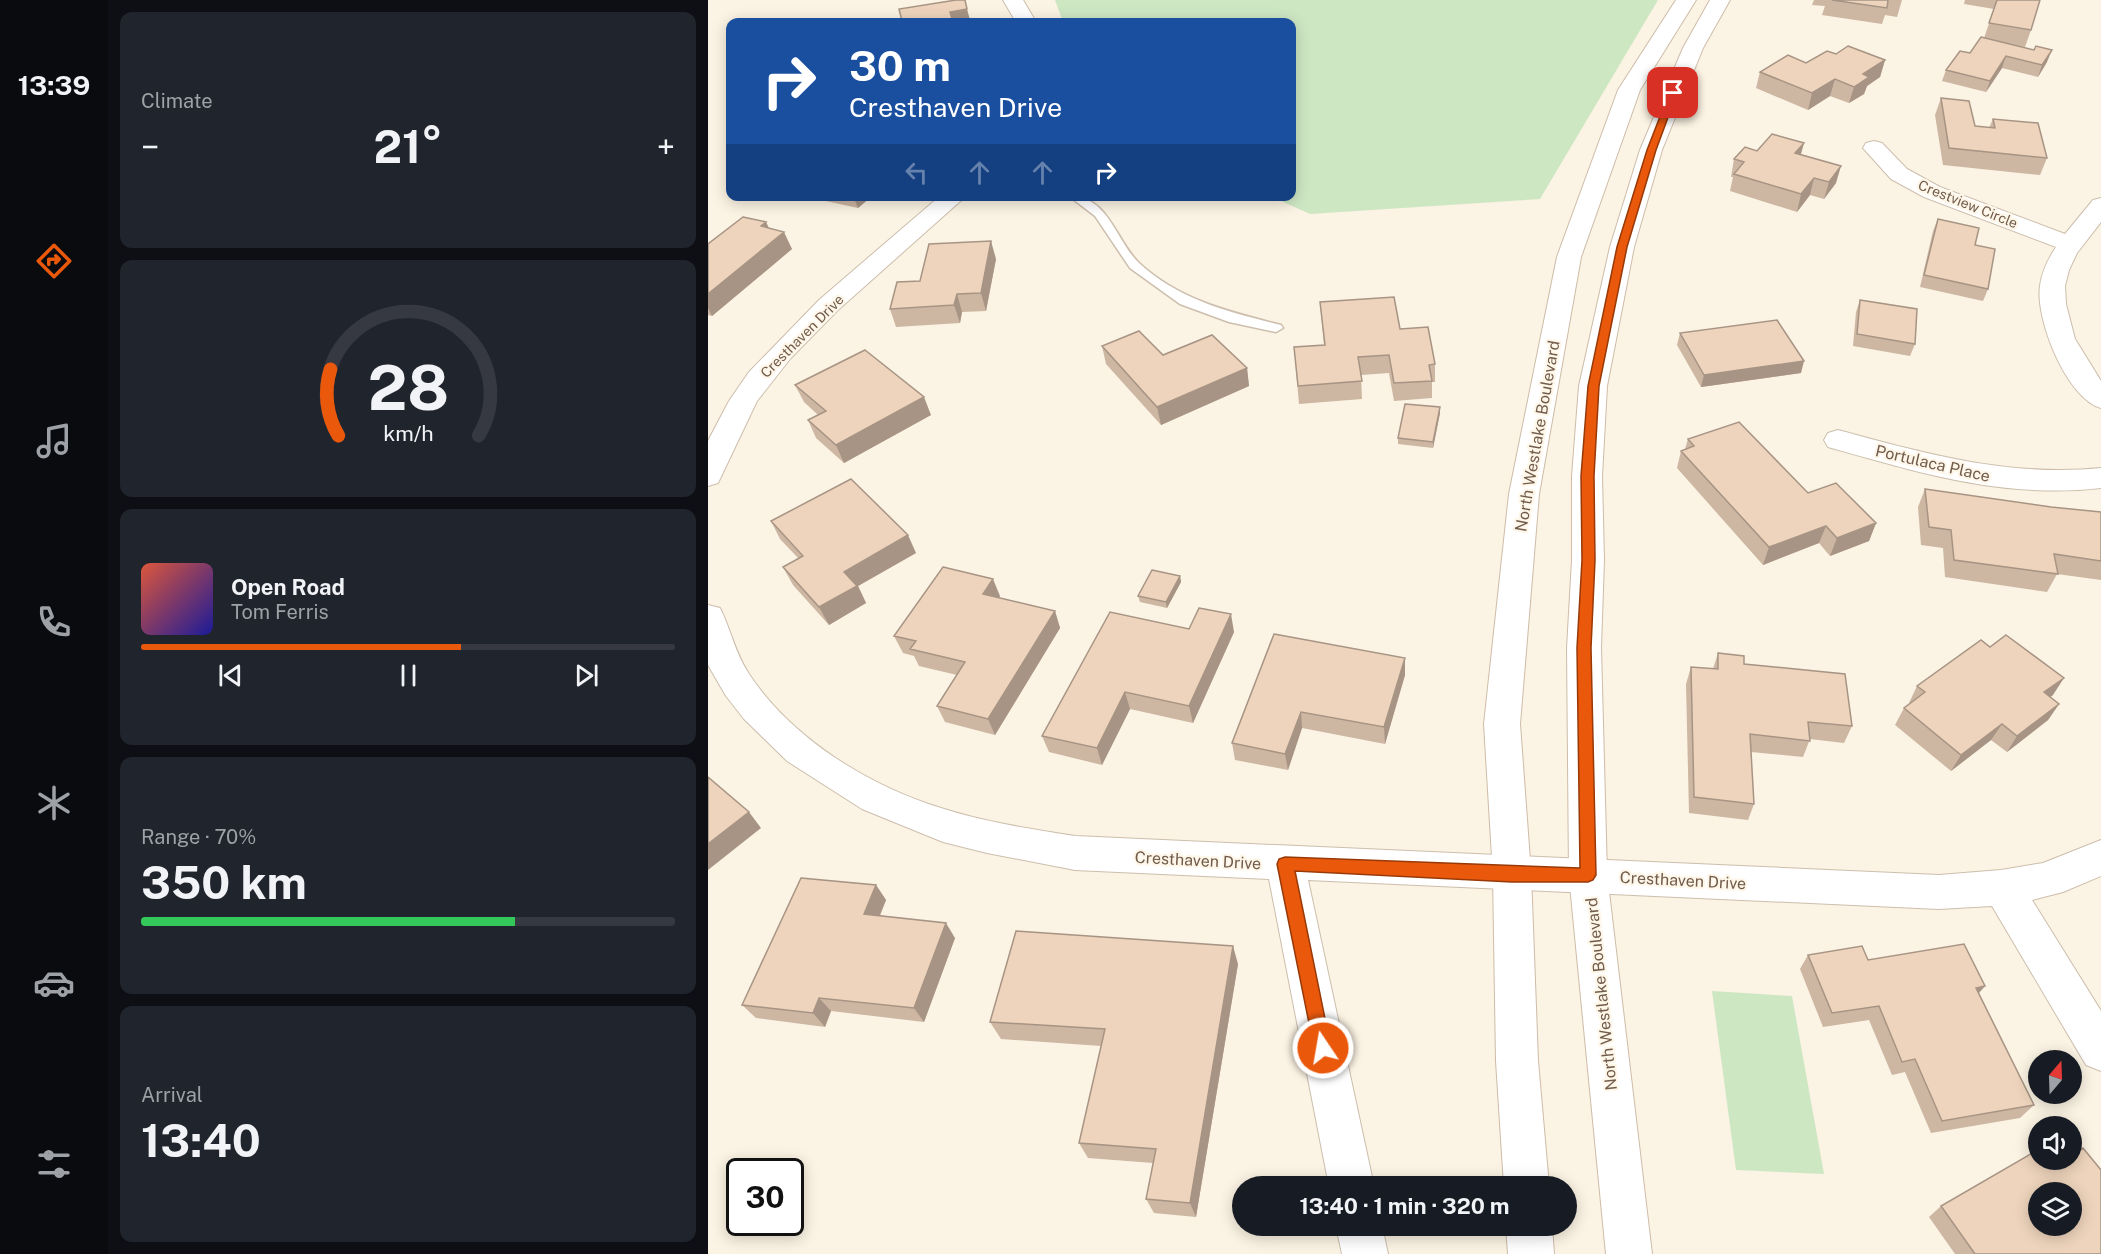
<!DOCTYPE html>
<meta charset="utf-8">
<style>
body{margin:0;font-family:"Public Sans",sans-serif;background:#20242c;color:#f1f3f6;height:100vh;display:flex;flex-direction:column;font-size:22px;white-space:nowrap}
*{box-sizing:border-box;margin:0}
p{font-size:20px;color:#9ea1a6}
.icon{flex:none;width:33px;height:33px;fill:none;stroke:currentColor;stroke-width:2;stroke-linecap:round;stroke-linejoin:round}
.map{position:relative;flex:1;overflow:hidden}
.panel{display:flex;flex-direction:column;gap:12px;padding:12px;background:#0d0f14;width:600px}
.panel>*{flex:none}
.guide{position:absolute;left:18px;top:18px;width:570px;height:183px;border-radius:12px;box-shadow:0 3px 15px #0003;background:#1a4fa0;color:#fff;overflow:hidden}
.needle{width:39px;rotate:19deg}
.buttons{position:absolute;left:1320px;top:1050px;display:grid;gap:12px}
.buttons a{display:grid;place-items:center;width:54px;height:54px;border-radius:50%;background:#171b24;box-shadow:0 3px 15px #0003;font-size:30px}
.speed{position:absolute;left:18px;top:1158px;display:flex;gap:12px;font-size:30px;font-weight:700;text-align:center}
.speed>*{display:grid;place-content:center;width:78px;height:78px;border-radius:50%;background:#171b24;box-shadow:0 3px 15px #0003;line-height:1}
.speed .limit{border:3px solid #111;border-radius:9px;background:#fff;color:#111}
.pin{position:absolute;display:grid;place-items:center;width:51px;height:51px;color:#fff;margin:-26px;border-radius:12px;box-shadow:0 3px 9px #0006}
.me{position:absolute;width:66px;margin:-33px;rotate:348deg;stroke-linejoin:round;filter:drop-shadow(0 0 4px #0008)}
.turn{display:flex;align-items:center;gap:21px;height:126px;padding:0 24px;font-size:27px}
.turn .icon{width:78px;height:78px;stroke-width:2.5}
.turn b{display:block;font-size:42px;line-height:51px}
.lanes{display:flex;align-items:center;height:57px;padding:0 24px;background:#0003;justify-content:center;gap:30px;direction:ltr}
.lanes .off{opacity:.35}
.big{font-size:45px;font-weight:700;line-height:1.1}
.panel .tile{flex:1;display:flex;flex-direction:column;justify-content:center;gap:9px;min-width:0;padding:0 21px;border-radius:12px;background:#20242c}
.panel .dial{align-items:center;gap:0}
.dial svg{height:156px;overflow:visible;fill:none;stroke:#363941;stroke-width:7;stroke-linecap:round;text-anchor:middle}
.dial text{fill:#f1f3f6;stroke:none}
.song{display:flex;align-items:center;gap:18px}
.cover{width:72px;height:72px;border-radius:9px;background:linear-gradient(135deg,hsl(10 70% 55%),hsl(240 70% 35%))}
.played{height:6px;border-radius:3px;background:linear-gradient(90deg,#ea580c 60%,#363941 60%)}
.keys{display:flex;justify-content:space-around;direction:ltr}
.heat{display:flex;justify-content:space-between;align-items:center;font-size:33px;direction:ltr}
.charge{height:9px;border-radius:4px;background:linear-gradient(90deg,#34c759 70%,#363941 0)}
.trip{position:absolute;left:524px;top:1176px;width:345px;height:60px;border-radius:30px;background:#171b24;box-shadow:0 3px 15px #0003;font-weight:700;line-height:60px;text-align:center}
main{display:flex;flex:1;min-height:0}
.menu{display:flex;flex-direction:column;width:108px;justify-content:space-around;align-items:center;background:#090b0e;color:#9ea1a6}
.menu .icon{width:42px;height:42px}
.menu .selected{color:#ea580c}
.menu b{font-size:27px;color:#f1f3f6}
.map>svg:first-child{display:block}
.green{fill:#cee7c3}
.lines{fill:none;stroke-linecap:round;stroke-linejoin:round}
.lane-casing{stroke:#cdbead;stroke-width:3}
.street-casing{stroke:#cdbead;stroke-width:2}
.secondary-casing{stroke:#cebca9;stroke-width:2}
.lane{fill:#fff;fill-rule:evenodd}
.street{fill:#fff;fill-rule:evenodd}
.secondary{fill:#fff;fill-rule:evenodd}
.wall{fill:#cdb6a2}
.shaded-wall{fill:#a79484}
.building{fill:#eed4bc;stroke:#a79484;stroke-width:1.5;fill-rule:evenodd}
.route{fill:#ea580c;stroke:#983908;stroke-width:1.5}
.labels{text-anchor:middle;stroke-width:4.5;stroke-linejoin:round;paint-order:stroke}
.far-street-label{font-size:14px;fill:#715b4b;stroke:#fef7e9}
.street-label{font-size:16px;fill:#715b4b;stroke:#fef7e9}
</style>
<main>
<nav class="menu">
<b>13:39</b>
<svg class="icon selected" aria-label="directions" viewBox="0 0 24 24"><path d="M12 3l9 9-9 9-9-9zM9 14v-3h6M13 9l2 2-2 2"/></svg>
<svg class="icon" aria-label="music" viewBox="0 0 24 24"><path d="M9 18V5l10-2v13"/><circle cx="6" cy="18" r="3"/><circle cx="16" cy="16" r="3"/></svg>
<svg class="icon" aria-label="phone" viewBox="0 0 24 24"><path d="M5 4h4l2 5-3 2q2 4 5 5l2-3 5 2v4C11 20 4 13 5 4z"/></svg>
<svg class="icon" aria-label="climate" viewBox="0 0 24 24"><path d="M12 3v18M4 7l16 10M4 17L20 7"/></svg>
<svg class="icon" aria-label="car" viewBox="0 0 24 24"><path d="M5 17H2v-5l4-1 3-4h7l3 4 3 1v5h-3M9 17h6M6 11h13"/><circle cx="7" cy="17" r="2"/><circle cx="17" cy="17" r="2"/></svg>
<svg class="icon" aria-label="filters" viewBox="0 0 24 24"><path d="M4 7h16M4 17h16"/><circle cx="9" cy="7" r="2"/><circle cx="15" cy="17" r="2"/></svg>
</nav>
<section class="panel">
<div class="tile"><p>Climate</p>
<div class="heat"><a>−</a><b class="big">21°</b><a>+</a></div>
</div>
<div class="tile dial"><svg viewBox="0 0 100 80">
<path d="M14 69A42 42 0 1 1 86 69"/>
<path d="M14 69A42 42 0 0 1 10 35" stroke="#ea580c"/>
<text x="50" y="56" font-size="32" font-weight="700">28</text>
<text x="50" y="72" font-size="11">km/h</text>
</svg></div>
<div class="tile">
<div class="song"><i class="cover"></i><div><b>Open Road</b><p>Tom Ferris</p></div></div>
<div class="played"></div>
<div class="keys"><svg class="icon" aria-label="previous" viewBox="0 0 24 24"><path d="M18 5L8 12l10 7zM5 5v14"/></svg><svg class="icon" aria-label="pause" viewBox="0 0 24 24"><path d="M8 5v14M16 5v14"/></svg><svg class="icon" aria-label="next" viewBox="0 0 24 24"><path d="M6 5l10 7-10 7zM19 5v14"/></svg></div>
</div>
<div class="tile"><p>Range · 70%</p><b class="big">350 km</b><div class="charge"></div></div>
<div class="tile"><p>Arrival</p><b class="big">13:40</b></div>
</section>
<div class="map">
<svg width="1393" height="1254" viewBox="0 0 1393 1254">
<rect width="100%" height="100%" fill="#fbf3e3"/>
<path class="green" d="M347 0H950L832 199 602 214 564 197 584 196V22H355Z
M1004 991 1084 996 1116 1174 1028 1170Z"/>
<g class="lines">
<g class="lane-casing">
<path id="lane" d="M361 196C401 196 407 240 431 263 471 300 521 312 573 325L575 328 568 332 521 322 472 304 422 268 387 216Z"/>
</g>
<g class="street-casing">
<path id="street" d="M295 0H315L328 22H308Z
M1166 141 1174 143 1199 169 1232 187 1357 234 1385 200 1393 198V222L1369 253 1361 270 1357 286 1358 304 1367 339 1393 381V408C1359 399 1327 319 1332 286 1334 271 1340 259 1348 247L1216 197 1183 179 1155 148 1158 143Z
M232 196H258L129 311 82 359 49 401 10 483 0 486V441L21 401 41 372 111 300Z
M1130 430C1218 454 1301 477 1393 468V488C1296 499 1212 473 1120 447L1116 440 1120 433Z
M0 605 12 608C23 630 27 653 41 674 83 738 161 786 233 808 276 822 322 829 367 836L1231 875 1293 870 1335 863 1393 840V876L1355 892 1324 900 1393 1011V1071L1378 1065 1284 906 1231 909 600 880 666 1186H621L561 879 367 870 279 853 235 842 154 809 79 761 36 719 18 696 0 665Z
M628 1226H674L680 1254H634Z"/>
</g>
<g class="secondary-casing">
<path id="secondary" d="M968 0H988L932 90 873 257 831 494 812 724 823 874 830 1061 841 1186H796L788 1061 785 874 776 724 801 494 849 257 910 90Z
M1002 0H1022L995 48 954 150 926 247 899 386 894 476 896 560 893 648 899 875 944 1254H898L861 875 859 648 864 560V476L871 386 902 247 932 150 975 48Z
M798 1226H844L846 1254H800Z"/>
</g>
<use href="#lane" class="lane"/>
<use href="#street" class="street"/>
<use href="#secondary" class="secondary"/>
</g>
<path class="wall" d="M1106 0H1194L1189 17 1177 15 1174 24 1114 15 1117 6 1104 5Z
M1257 0H1332L1323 30 1317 47 1302 44 1339 62 1330 77 1294 68 1278 92 1234 81 1238 70 1262 53 1276 38 1286 9 1256 4Z
M1128 54 1177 60 1172 77 1159 86 1156 94 1141 103 1122 96 1100 110 1048 88 1052 72 1098 63Z
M1233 98 1267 126 1281 128 1285 119 1339 158 1332 175 1235 165 1227 115Z
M1096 143 1093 154 1128 183 1116 199 1102 195 1089 212 1022 191 1025 177H1023L1026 159 1049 151Z
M111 196H164L150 208 113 200Z
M1230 219 1280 289 1275 301 1212 287 1225 231Z
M58 222 61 228 84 249 4 316 0 315V244Z
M288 259 278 311 254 312 252 323 188 327 182 309Z
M1152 300 1207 344 1202 356 1145 346 1148 312Z
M612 302 692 329 727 364V382H724V398L686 401 681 373 653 375 654 399 591 404 586 347 616 345Z
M972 333 1093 373 993 387 969 345Z
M394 346 539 368 541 386 453 425 398 364Z
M87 385 223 415 136 463 108 438 100 420 110 415 96 402Z
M732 413 725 448 690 444V438Z
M980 439 1168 523 1161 541 1122 556 1111 543 1055 565 969 468 973 451 977 449Z
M1217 489 1343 507 1393 512V580L1349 574 1339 592 1237 577 1235 548 1213 545 1210 507Z
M63 521 208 553 150 586 158 603 121 625 85 585 75 567 91 559 72 539Z
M472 576 473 582 459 608 432 602 430 596Z
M292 596 291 598 347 611 352 628 287 735 237 722 229 706 249 675 211 666 206 656 195 653 186 636Z
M481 629 526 632 485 723 422 709 394 765 341 752 334 736Z
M1010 653 1036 664 1144 726 1136 743 1102 739 1095 757 1043 752 1046 804 1040 820 981 813 978 684 983 667 1005 669Z
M697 658V675L677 744 594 728 580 770 527 760 524 743Z
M1209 686 1345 695 1342 697 1351 704 1340 720 1299 752 1283 740 1243 771 1187 725 1196 708 1202 704 1201 703Z
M168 885 178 900 172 916 247 938 216 1022 123 1011 117 1027 48 1018 34 1005Z
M1100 955 1160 960 1271 993 1326 1105 1312 1118 1223 1133 1197 1072 1184 1075 1161 1020 1115 1027 1092 969Z
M530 964 488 1217 446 1213 438 1199 445 1163 380 1158 371 1143 393 1046 293 1039 282 1022Z
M1342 1168 1393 1254H1247L1221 1217 1233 1206Z"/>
<path class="shaded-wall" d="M259 9 262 20 245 22 242 12Z
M1344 50 1339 62 1330 77 1334 65Z
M1298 56 1294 68 1278 92 1282 81Z
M1177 60 1172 77 1159 86 1156 94 1141 103 1146 87 1155 74Z
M1127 79 1122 96 1100 110 1104 93Z
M1096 143 1091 160 1087 153Z
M1133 166 1128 183 1116 199 1121 182Z
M1106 178 1102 195 1089 212 1093 194Z
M145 196H164L150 208Z
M58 222 66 240 53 226Z
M76 232 84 249 4 316 0 308V294Z
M283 241 288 259 278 311 273 293Z
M249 294 254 312 252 323 246 305Z
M1096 361 1093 373 993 387 996 375Z
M539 368 541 386 453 425 449 407Z
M216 397 223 415 136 463 128 445Z
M732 407V413L725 448V442Z
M1168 523 1161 541 1122 556 1129 538Z
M1118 526 1111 543 1055 565 1061 547Z
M200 535 208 553 150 586 158 603 121 625 111 607 136 572Z
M472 576 473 582 459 608 458 602Z
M285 579 292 596 282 611 275 594Z
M347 611 352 628 287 735 280 719Z
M523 614 526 632 485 723 481 706Z
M697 658V675L677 744 676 727Z
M1356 678 1345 695 1325 709 1336 692Z
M417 692 422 709 394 765 389 748Z
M1351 704 1340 720 1299 752 1309 736Z
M593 712 594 728 580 770 577 754Z
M1294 724 1283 740 1243 771 1253 755Z
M41 812 53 828 0 870V844Z
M168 885 178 900 166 929 156 914Z
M238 923 247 938 216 1022 206 1008Z
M525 946 530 964 488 1217 482 1203Z
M1277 986 1265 1000 1268 988Z
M111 998 123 1011 117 1027 105 1013Z"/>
<path class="building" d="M248 0H257L259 9 242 12 245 22H183L194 21 191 9Z
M1124 0H1180L1179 8Z
M1289 0H1332L1323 30 1281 23Z
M1273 37 1326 50 1328 46 1344 50 1334 65 1298 56 1282 81 1238 70 1252 51 1262 53Z
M1140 46 1177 60 1155 74 1161 77 1146 87 1127 79 1104 93 1052 72 1080 55 1098 63 1119 51 1128 54Z
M1233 98 1261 101 1267 126 1287 128 1285 119 1330 123 1339 158 1241 148Z
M1064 134 1096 143 1087 153 1133 166 1121 182 1106 178 1093 194 1026 174 1036 162 1026 159 1037 147 1049 151Z
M35 217 58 222 53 226 76 232 0 294V244Z
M1230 219 1271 228 1267 245 1287 249 1280 289 1216 275Z
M283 241 273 293 249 294 246 305 182 309 189 282 212 281 221 244Z
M686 297 692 329 720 327 727 364 721 365 724 381 686 383 681 355 650 357 654 381 590 386 586 347 617 345 612 302Z
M1152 300 1209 309 1207 344 1149 334Z
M1069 320 1096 361 996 375 972 333Z
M431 331 455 355 504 335 539 368 449 407 394 346Z
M157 350 216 397 128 445 100 420 118 411 87 385Z
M697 404 732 407 725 442 690 438Z
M1031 422 1100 493 1128 483 1168 523 1129 538 1118 526 1061 547 973 451 986 446 980 439Z
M143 479 200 535 136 572 149 586 111 607 75 567 95 556 63 521Z
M1217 489 1343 507 1393 512V561L1346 554 1350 574 1246 560 1243 530 1221 527Z
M235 567 285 579 275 594 347 611 280 719 229 706 257 662 202 649 208 641 186 636Z
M444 570 472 576 458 602 430 596Z
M491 608 523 614 481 706 417 692 389 748 334 736 402 612 481 629Z
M566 634 697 658 676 727 593 712 577 754 524 743Z
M1298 635 1356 678 1336 692 1351 704 1309 736 1294 724 1253 755 1196 708 1217 692 1209 686 1273 640 1282 647Z
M1010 653 1036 656V664L1137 674 1144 726 1100 722 1102 741 1042 734 1046 804 986 797 983 667 1010 669Z
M0 777 41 812 0 844Z
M93 878 168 885 156 914 238 923 206 1008 111 998 105 1013 34 1005Z
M308 931 525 946 482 1203 438 1199 448 1149 371 1143 397 1029 282 1022Z
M1256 944 1277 986 1268 988 1326 1105 1234 1121 1207 1059 1194 1062 1171 1006 1124 1013 1100 955 1154 946 1160 960Z
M1375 1148 1393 1170V1254H1267L1233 1206 1328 1151 1330 1153V1160H1335L1342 1168 1356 1160H1364V1155ZM1330 1192H1364V1226H1330Z"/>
<path class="route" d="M962 91 969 93 948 150 919 247 891 386 886 476 887 560 883 648 888 875 885 880 880 882H804L587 871 623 1048 621 1054 615 1057 609 1054 606 1048 569 864 571 859 577 857 872 868 869 648 874 560 873 476 880 386 909 247 939 150Z"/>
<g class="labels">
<g class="far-street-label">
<text transform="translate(1260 204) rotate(22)" y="5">Crestview Circle</text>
<text transform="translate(94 336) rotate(-45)" y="5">Cresthaven Drive</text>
</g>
<g class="street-label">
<text transform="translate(829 436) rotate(-80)" y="6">North Westlake Boulevard</text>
<text transform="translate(1225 463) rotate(13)" y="6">Portulaca Place</text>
<text transform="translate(490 860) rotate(3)" y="6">Cresthaven Drive</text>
<text transform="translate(975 880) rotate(3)" y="6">Cresthaven Drive</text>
<text transform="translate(893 994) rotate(-96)" y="6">North Westlake Boulevard</text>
</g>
</g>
</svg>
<div class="buttons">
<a><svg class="needle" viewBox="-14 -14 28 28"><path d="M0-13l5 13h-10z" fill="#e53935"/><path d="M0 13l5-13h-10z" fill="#9ea1a6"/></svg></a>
<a><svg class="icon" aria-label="sound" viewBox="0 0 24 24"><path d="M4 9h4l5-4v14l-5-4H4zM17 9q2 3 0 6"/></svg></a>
<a><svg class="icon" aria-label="layers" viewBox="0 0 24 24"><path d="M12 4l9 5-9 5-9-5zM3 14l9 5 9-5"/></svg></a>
</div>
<div class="speed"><div class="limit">30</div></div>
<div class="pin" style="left:965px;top:93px;background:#d93025"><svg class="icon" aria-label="arrive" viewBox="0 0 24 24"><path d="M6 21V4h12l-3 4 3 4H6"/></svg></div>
<svg class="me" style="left:615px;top:1048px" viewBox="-20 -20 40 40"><circle r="17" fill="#ea580c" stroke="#fff" stroke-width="3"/><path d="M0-11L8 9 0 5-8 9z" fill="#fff"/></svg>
<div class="trip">13:40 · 1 min · 320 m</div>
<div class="guide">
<div class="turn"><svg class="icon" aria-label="right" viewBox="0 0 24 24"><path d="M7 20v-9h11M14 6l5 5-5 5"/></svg><div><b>30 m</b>Cresthaven Drive</div></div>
<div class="lanes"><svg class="icon off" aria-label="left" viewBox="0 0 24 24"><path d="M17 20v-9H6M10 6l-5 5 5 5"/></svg><svg class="icon off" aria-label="ahead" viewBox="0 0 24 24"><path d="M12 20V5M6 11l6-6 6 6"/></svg><svg class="icon off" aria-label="ahead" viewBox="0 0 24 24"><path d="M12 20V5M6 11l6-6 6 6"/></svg><svg class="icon" aria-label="right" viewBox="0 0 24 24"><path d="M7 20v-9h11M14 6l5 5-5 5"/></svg></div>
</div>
</div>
</main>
